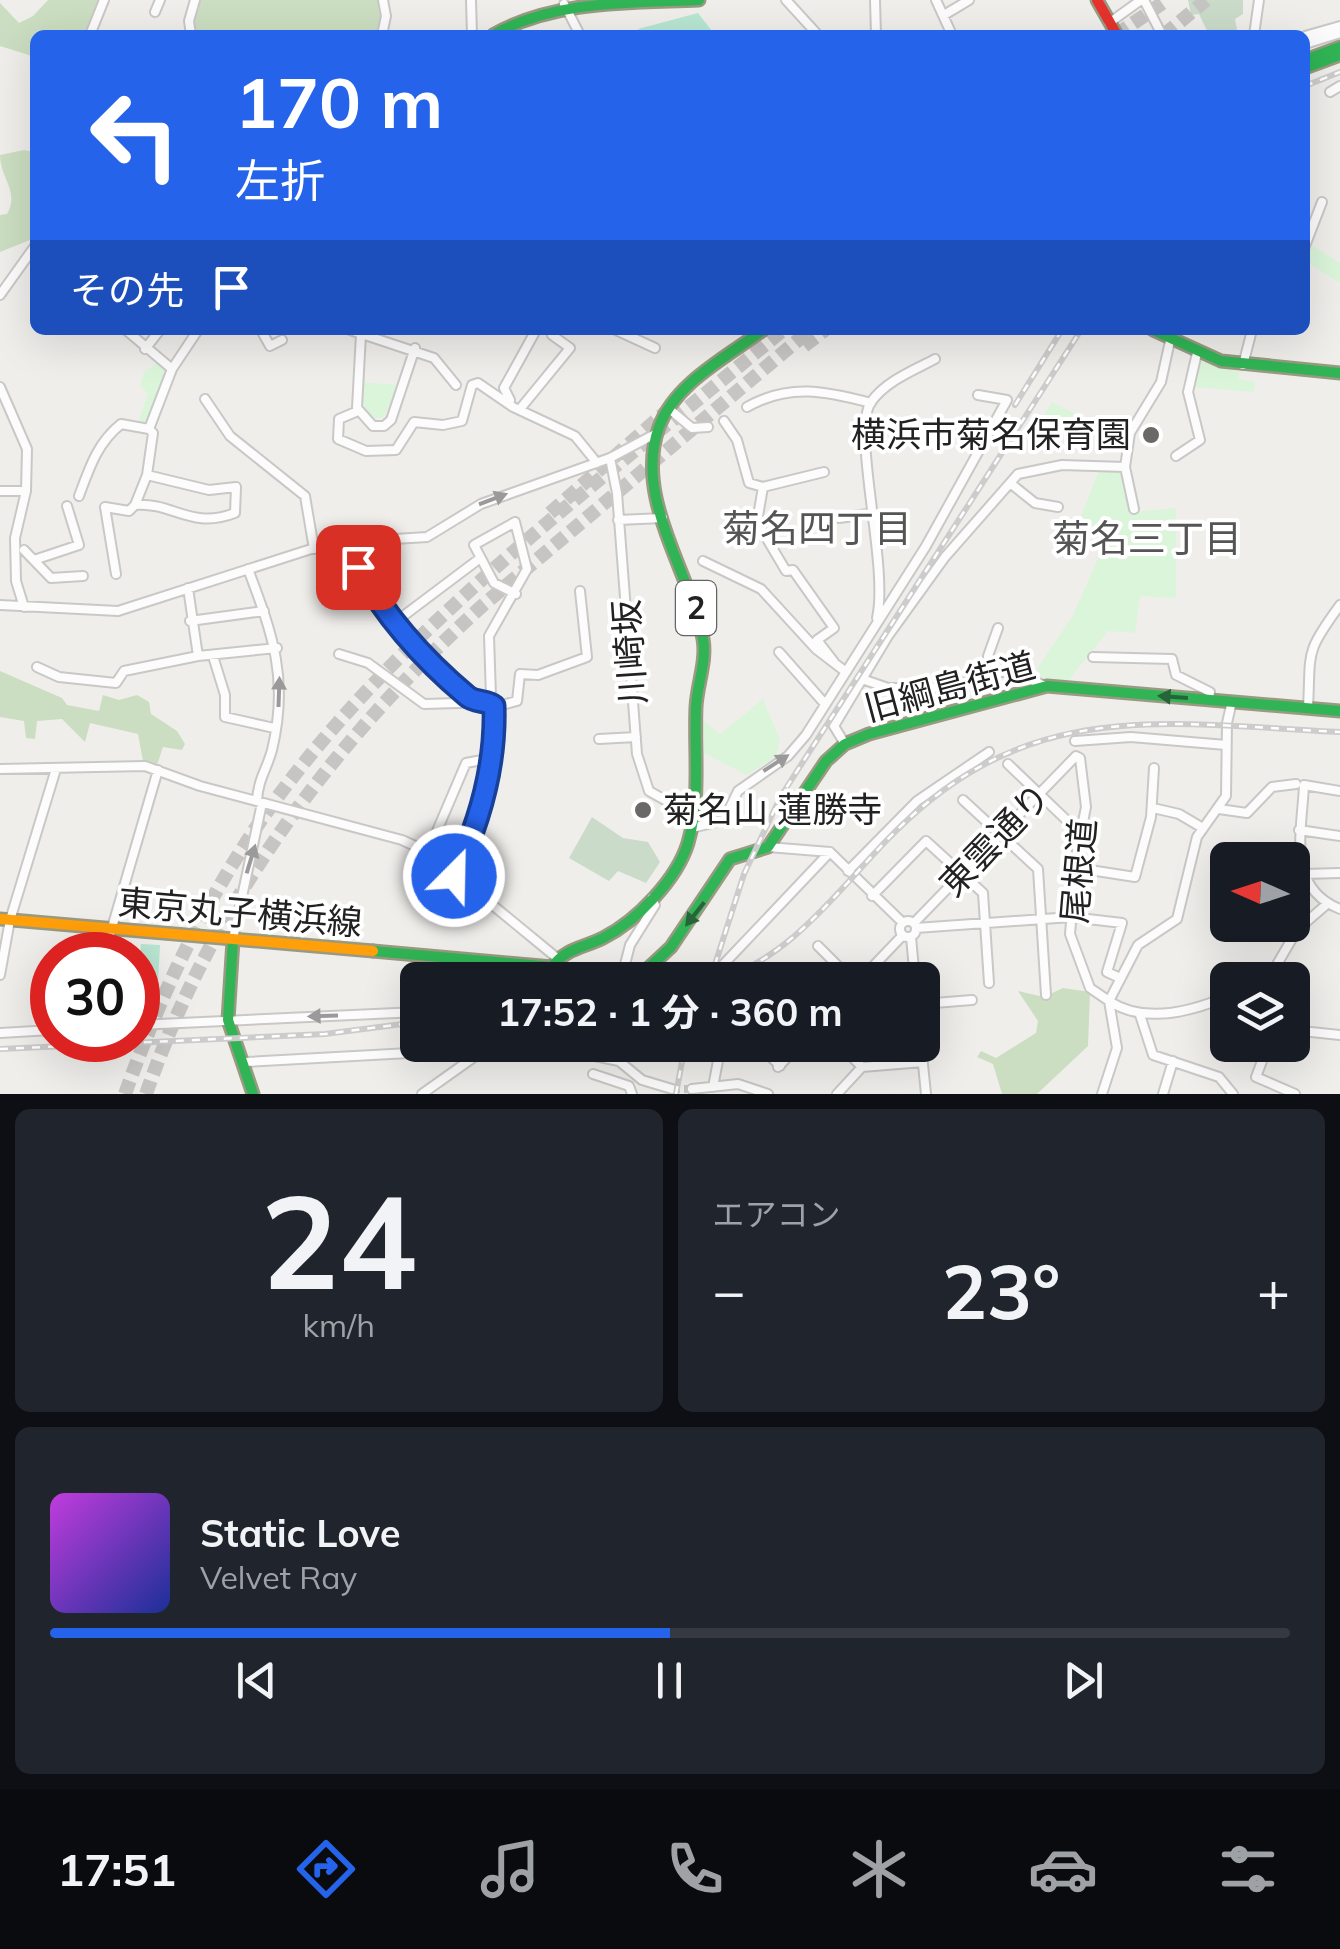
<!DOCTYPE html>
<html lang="ja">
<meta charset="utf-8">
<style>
body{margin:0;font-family:Mulish,"Noto Sans JP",sans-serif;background:#20242c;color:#f1f3f6;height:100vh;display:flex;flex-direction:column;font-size:38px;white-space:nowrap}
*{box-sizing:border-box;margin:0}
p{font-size:32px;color:#9ea1a6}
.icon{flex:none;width:55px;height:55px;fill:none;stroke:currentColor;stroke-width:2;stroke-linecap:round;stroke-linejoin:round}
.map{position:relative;height:1094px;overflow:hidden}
.sheet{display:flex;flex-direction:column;gap:15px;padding:15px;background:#0d0f14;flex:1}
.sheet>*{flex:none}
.guide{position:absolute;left:30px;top:30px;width:1280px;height:305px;border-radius:15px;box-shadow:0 10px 40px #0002;background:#2563eb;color:#fff;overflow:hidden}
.needle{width:65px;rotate:273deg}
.buttons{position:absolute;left:1210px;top:842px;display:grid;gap:20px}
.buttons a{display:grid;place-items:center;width:100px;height:100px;border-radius:15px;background:#171b24;box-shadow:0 10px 40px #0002;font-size:50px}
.speed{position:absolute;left:30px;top:932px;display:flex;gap:20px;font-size:50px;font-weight:700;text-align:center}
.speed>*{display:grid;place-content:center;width:130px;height:130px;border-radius:50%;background:#171b24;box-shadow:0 10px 40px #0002;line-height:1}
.speed .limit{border:15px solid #d22;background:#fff;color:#111}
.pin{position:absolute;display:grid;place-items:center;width:85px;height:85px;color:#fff;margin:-42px;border-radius:20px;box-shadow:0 5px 15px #0006}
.me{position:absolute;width:110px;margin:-55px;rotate:23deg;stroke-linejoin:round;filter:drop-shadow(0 0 8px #0008)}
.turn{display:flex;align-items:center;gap:35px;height:210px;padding:0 40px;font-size:45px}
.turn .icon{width:130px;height:130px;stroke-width:2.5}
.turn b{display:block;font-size:70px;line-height:85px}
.then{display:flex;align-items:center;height:95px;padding:0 40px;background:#0003;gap:20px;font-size:38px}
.big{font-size:75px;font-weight:700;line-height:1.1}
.sheet .widget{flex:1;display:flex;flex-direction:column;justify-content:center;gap:15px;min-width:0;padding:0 35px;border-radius:15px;background:#20242c}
.sheet .dial{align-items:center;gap:0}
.dial b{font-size:130px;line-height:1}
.song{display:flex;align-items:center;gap:30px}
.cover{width:120px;height:120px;border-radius:15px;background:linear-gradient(135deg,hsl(290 70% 55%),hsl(230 70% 35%))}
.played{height:10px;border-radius:5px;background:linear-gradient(90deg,#2563eb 50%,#363941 50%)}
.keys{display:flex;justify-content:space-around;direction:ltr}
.heat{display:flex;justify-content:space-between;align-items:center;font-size:55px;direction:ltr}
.sheet .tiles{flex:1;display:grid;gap:15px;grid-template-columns:1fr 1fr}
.widget:last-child{grid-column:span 2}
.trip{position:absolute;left:400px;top:962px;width:540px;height:100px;border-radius:15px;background:#171b24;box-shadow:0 10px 40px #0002;font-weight:700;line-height:100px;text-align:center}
.menu{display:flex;height:160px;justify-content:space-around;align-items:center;background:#090b0e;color:#9ea1a6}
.menu .icon{width:70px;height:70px}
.menu .on{color:#2563eb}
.menu b{font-size:45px;color:#f1f3f6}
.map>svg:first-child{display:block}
.forest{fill:#cbdec1}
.cemetery{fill:#cadbca}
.park{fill:#daf5da}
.pitch{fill:#b7e6d2}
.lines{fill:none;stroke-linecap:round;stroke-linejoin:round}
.street-tunnel{stroke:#c7c5c3;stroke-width:8;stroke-dasharray:8 4;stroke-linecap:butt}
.highway-tunnel{stroke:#c7c5c3;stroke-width:14;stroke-dasharray:14 7;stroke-linecap:butt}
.street-casing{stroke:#c9c8c7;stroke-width:12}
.fast-casing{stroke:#999a82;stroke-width:15}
.slow-casing{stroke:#999a82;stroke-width:15}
.jam-casing{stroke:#999a82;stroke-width:15}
.street{stroke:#fdfcfc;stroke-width:8}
.fast{stroke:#30b455;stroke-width:10}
.slow{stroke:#ff9f0a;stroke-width:10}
.jam{stroke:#e5322d;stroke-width:10}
.rail-casing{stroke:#ccc;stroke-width:6}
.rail{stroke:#fff;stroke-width:2.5;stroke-dasharray:8;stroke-linecap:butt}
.oneway{fill:#9a9a9a}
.oneway2{fill:#286439}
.route-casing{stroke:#184099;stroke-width:25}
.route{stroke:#2563eb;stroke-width:18}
.poi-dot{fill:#6a6968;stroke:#fff;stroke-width:4}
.labels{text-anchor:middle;stroke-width:8;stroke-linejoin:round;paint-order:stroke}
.shield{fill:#fff;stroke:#646464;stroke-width:2.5}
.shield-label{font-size:32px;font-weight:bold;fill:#222}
.poi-label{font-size:35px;fill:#222;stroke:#fff;text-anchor:end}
.street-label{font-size:35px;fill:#222;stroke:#fff}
.neighbourhood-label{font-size:38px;fill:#555;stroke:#fff}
</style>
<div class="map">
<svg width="1340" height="1094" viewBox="0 0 1340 1094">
<rect width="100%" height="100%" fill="#f0eeeb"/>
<path class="forest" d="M48 0H98L94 23 85 35H35V57L0 46V3L19 23 33 16Z
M198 0H380L383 15 378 35H195L191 20Z
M24 150 35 152V233L30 240 0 252V215L7 214C20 192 0 178 0 155Z
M0 671 62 698 67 705 99 711 103 695 119 700 137 695 149 702 151 714 177 731 185 744 182 750 163 747 157 765 143 761 138 734 90 723 85 742 62 719 37 721 35 739 26 738 24 721 0 717Z
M1063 988 1090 992 1088 1046 1037 1094H1002L993 1064 977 1057 981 1051 996 1058 1036 1033 1038 1021 1018 991 1044 997Z"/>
<path class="cemetery" d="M1188 0H1243V14L1235 19 1238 35H1209L1199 14 1191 15Z
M592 817 623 838 648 842 660 862 646 883 618 871 609 881 569 858Z"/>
<path class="park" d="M1312 245 1340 263V283L1305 261Z
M1201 362 1239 371V379L1255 382 1254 392 1194 387Z
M157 363 168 374 143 426 138 423 148 394 140 385 144 372Z
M363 382 398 385 384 417 371 419 364 411Z
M1052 402 1083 418 1076 436 1064 433 1053 443 1040 437V422Z
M1099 470 1122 471 1132 512 1176 508V598L1140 596 1135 633 1108 631 1069 680 1039 682 1038 667 1072 617 1105 543 1077 527Z
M763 699 780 740 776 756 747 775 704 753 703 720 720 734Z
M138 983 158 984 156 1022 138 1023Z"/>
<path class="pitch" d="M698 13 715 35H642L638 29Z
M141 944 160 945 158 984 138 983Z"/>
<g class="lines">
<path class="street-tunnel" d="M672 1089H692"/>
<path class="highway-tunnel" d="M1116 35 1167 0
M1164 35 1206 0
M804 346 825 330
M550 513 669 409
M125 1094C158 1001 200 911 255 829 386 635 604 479 783 330
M146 1094C213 901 332 742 482 606L810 330"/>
<g class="street-casing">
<path id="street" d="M471 0 472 35
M786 0 818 35
M875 0 876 35
M936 0 952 35
M1144 0 1162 35
M564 4 580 35
M155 12 160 0
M944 15 969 0
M1109 23 1141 0
M90 35 104 0
M191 35 189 21 195 0
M382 35 386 16 383 0
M1254 35 1259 0
M1305 36 1340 26
M1305 44 1340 33
M1330 92 1340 86
M1305 246 1322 202
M0 295 35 246
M126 330 172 369
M261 330 270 346 282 340
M350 330 434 358 456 385
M616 330 655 348
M361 334 357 408 373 426H384L391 420 415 348
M145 349 160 330
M1243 365 1252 330
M0 387 27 449 26 491 15 538 16 581 24 607
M205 399 230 436 305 496 314 549
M510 400 504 388 536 330
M747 407C789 383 826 391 871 403
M668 408 692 428 708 427
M520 409 570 348 552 335
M358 411 339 419 338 439 366 451 396 450 414 422 443 425 462 421 472 385 478 383 513 407 575 436 597 463
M724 421 737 440 749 483 763 487 757 522 786 571 793 570 834 628 817 640 834 662
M1176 456 1200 440 1188 392 1197 353
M610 458 617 493 637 754 649 791 695 817
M1010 483 1035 503 1058 507
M763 487 824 472
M0 491H26
M79 496C89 469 97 443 121 424L149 429
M135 505 147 475 153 433 149 429 172 369 198 330
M1134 509 1125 467 1130 433 1161 382 1170 341
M839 518 874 513
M618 520 663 518
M24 550 51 578 83 576
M34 560 79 545 67 506
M703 561 761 589 816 649 846 672
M358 567 394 623 470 700
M248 569C273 635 289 680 272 750 267 769 258 779 257 801
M116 574 105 507 129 511 135 505C174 502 190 530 235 513L236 487 209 490 147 475
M188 588 198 656
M0 605 118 611 330 543 427 537 481 504 610 458 657 433
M877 618C889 565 851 432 871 402 886 381 914 370 935 359
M190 621 264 611
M394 623 479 559
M779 652 825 704
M339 654 368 663 424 704 493 702
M213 656 225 695V717L274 728
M1093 657 1172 659 1176 675 1210 692 1209 699
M37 667 59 677 116 683 124 671 198 656 277 648
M988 676V656L998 628
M862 679 888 688H945L1009 670 1045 686
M494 707 517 701 520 674 538 675 587 657 580 591
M1308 708C1311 651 1304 654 1340 605
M599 739 636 737
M1075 741 1131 737 1226 745
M845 744 834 726 888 636 945 557 1018 474 1062 465 1125 467
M1008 764 1081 834
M0 769 145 766 200 786 402 840 428 852 557 958
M1340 791 1304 785C1302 831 1286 888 1340 909
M963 800 1038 869 1046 995
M1153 808 1179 814 1201 827
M1219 809 1247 813 1272 787 1296 784
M692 828 724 820 738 791 788 756 806 735 926 546 1007 400 978 395
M1299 830 1340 836
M768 847 830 852 903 923
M428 852 466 763 493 758
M1077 868 1135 877 1151 817 1154 768
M848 871 917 801 989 752
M1304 874 1340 873
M455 877 470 843 493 758 489 636 527 569 515 522 474 545 494 583 516 594
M872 896 926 841 983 893 989 983
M900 929a8 8 0 1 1 16 0a8 8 0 1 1-16 0Z
M914 923 1076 756 1080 758 1086 807 1077 851 1070 934 1090 988 1109 1001 1117 1048 1102 1094
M916 928 1071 917 1122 923 1107 972 1120 978
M911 937 915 980
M233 939 262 803
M818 946 852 980
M104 955 158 770
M489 962 490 980
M720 968 830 852
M0 975 10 920 56 769
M621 980 630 945 655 905 652 898
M860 980 903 935
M1268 980 1297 930 1327 904
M1228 996C1191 1012 1144 1024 1109 1001L1138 945 1177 919 1197 837 1226 796 1227 723 1232 701
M922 1004 972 1000
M1140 1015 1153 1055 1219 1077 1233 1094
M138 1025 418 1012
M1292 1030 1340 1035
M0 1033 52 1030
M541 1045 619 1061 642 1080 672 1089
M759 1045 780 1066
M840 1045 862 1067
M921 1045 926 1094
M1268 1045 1256 1077 1295 1094
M245 1062 482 1049
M778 1067 799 1045
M593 1074 629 1086 632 1094
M713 1087 721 1045
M692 1089 738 1084 768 1094
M422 1094 491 1045
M837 1094 862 1067 923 1062
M1163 1094 1173 1061"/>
</g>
<g class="fast-casing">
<path id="fast" d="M493 35C554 0 630 3 699 0
M1305 60 1340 47
M1305 68 1340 55
M1153 330 1221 361 1340 373
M233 940 228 1020 253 1094
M373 951 552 967C566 948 583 948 603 938 637 921 677 879 688 843 701 798 694 753 696 707 697 685 707 661 703 639 691 573 633 498 659 427 675 383 727 357 763 330
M552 967 613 980
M628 980 642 974 671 947 730 859 768 847 826 761 845 744 869 734 1047 686 1340 711"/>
</g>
<g class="slow-casing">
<path id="slow" d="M0 919 373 951"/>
</g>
<g class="jam-casing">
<path id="jam" d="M1097 0 1117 35"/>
</g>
<use href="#street" class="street"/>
<use href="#fast" class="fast"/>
<use href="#slow" class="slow"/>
<use href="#jam" class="jam"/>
<g class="rail-casing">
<path id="rail" d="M1305 86 1340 72
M1015 405 1060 333
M710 980 744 874 781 796 1081 330
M717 980C788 960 837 892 886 841 1025 696 1157 723 1340 732
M0 1049 325 1034 418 1022
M676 1094 685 1045"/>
</g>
<use href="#rail" class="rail"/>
</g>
<defs><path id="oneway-solid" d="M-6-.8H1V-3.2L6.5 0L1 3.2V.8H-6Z" transform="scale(2.5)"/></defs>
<g class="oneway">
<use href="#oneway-solid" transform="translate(493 499) rotate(-21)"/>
<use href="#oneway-solid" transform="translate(279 692) rotate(-88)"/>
<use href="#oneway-solid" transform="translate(776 763) rotate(-33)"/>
<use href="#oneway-solid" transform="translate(251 859) rotate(-73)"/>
<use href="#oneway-solid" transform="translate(323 1016) rotate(178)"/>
</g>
<g class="oneway2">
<use href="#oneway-solid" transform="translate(1173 697) rotate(-176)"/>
<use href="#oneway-solid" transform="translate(695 914) rotate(128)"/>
</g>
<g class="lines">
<g class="route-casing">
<path id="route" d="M358 567C385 616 424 660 467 696 475 703 487 700 494 706 496 767 480 822 454 876"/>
</g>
<use href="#route" class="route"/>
</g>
<g class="poi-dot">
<circle cx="1151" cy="435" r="10"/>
<circle cx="643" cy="810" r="10"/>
</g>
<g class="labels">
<rect class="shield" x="676" y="581" width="40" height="54" rx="8"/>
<g class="shield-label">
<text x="696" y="619">2</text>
</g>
<g class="poi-label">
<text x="1131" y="447">横浜市菊名保育園</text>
<text x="663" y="822" text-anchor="start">菊名山 蓮勝寺</text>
</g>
<g class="street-label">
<text transform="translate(630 652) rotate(-94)" y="12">川崎坂</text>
<text transform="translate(950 687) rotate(-15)" y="12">旧綱島街道</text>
<text transform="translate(995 840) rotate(-46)" y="12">東雲通り</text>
<text transform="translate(1079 871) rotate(-85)" y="12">尾根道</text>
<text transform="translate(240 913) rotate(5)" y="12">東京丸子横浜線</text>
</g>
<g class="neighbourhood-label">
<text x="817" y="542">菊名四丁目</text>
<text x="1147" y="552">菊名三丁目</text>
</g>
</g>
</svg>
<div class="buttons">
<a><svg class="needle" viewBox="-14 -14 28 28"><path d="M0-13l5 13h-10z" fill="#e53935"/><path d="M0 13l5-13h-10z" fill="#9ea1a6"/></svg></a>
<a><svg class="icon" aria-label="layers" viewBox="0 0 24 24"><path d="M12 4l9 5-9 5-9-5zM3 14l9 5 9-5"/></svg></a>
</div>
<div class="speed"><div class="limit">30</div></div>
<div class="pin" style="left:358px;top:567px;background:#d93025"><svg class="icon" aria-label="arrive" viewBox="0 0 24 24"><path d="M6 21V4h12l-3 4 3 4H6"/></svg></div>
<svg class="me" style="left:454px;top:876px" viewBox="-20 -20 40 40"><circle r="17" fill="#2563eb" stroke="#fff" stroke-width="3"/><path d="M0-11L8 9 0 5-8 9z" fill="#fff"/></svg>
<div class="trip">17:52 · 1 分 · 360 m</div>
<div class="guide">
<div class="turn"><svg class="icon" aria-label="left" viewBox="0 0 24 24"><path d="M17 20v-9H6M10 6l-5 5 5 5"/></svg><div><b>170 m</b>左折</div></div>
<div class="then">その先<svg class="icon" aria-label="arrive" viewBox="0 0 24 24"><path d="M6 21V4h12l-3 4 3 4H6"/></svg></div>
</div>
</div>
<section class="sheet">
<div class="tiles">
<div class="widget dial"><b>24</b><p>km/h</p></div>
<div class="widget"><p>エアコン</p>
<div class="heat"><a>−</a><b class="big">23°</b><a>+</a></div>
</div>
<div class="widget">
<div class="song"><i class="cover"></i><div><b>Static Love</b><p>Velvet Ray</p></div></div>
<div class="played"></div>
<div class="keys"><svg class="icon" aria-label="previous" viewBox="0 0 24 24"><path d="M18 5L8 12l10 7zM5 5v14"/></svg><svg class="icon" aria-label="pause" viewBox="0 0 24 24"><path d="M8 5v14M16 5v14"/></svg><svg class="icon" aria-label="next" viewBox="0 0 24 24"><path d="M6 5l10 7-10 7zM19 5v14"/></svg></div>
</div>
</div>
</section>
<nav class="menu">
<b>17:51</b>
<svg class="icon on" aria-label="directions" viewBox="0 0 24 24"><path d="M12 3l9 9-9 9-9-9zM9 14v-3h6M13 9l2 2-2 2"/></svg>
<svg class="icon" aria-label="music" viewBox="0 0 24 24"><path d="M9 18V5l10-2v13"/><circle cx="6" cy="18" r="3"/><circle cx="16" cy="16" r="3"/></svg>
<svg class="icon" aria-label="phone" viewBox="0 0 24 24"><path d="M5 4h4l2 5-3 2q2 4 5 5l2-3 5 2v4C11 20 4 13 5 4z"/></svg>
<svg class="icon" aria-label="climate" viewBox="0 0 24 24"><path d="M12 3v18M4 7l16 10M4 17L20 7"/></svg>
<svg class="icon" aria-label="car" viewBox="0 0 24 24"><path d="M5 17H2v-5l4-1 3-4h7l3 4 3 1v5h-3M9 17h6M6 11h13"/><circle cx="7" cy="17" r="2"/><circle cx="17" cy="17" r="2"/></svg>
<svg class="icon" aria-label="filters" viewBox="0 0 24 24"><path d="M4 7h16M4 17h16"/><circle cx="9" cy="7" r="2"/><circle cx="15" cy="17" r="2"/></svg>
</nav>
